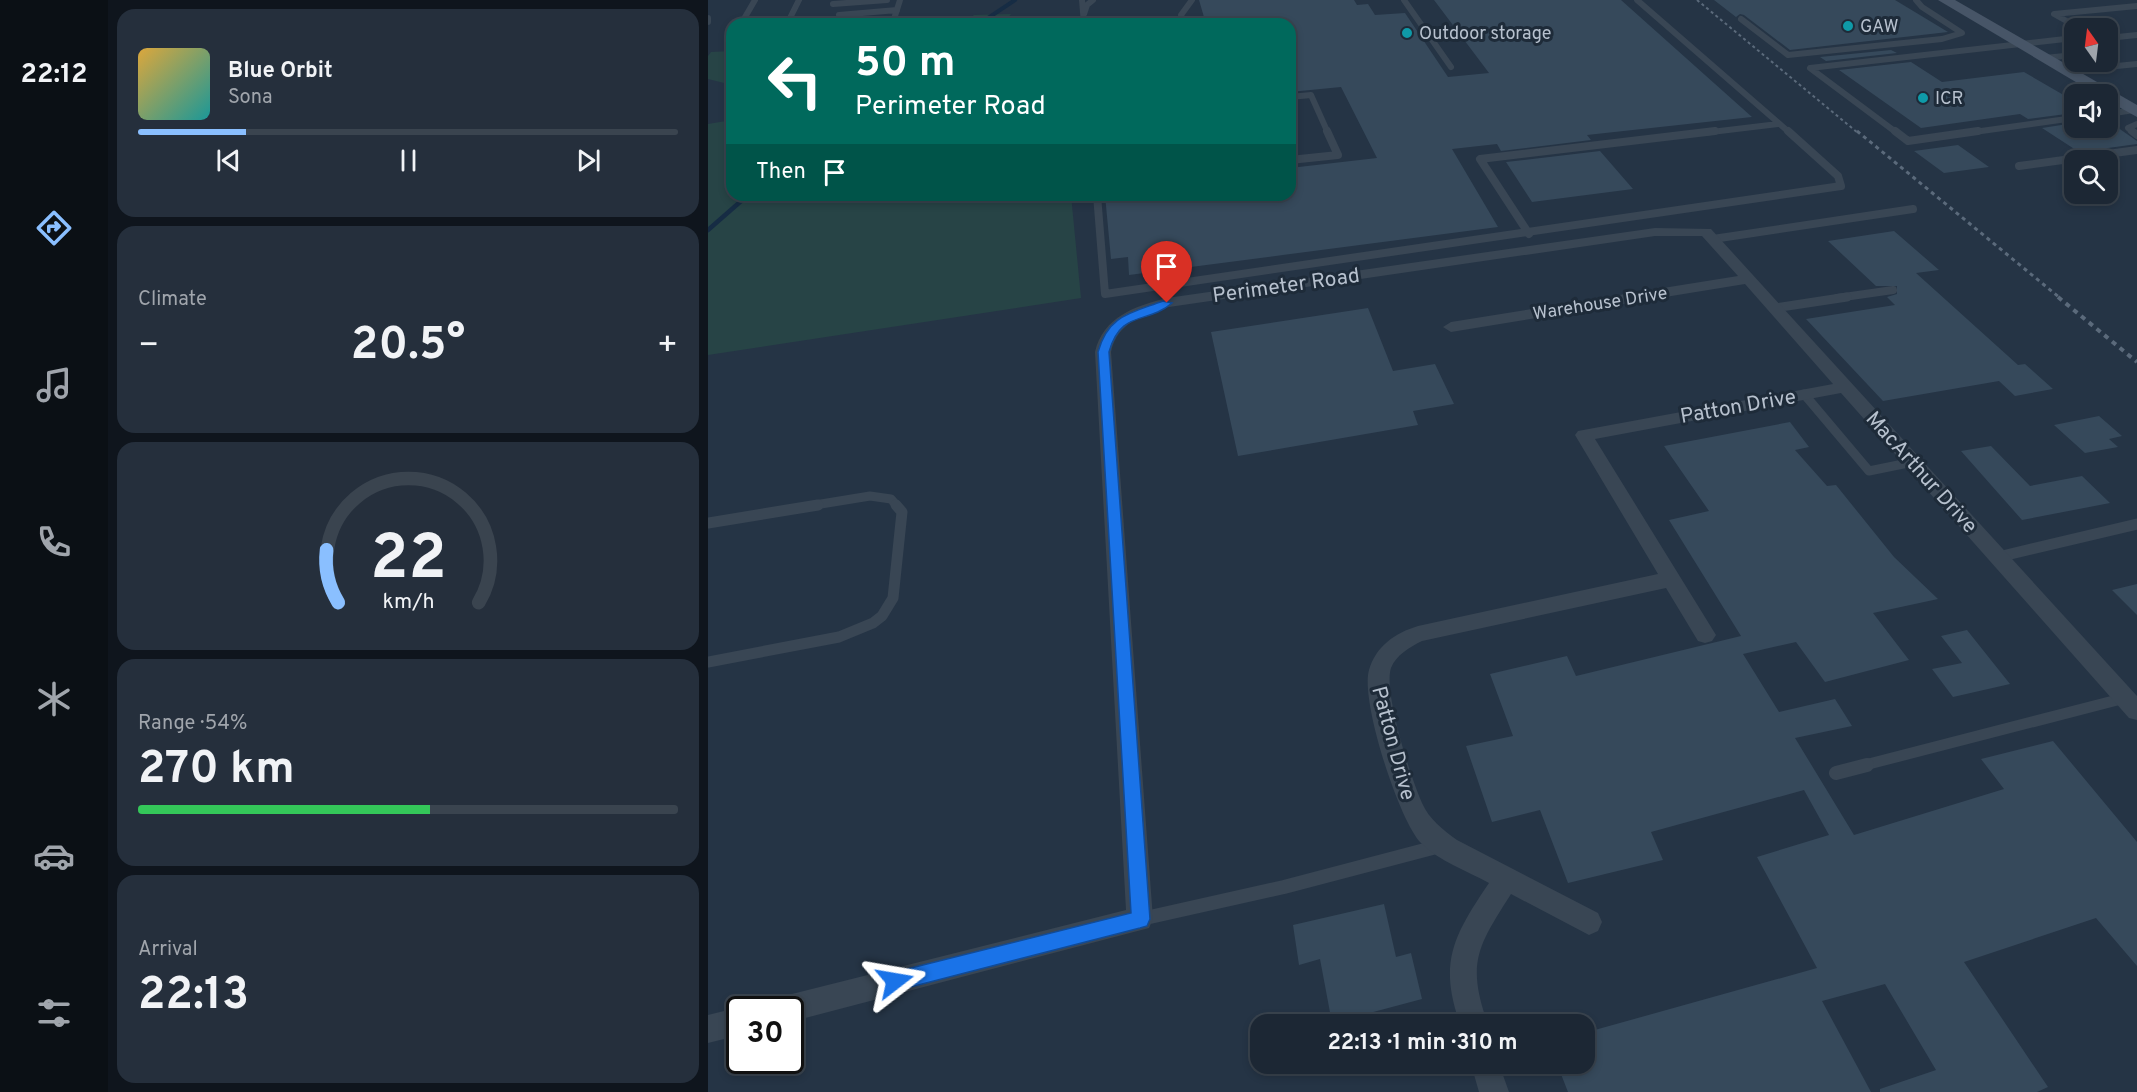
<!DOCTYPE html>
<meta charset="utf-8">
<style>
body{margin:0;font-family:Overpass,sans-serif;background:#252f3c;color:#f1f3f6;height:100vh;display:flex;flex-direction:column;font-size:22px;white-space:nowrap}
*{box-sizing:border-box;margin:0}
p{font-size:20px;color:#a0a5ac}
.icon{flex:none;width:33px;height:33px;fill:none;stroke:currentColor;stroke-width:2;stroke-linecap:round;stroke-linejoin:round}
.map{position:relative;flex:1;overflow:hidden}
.drawer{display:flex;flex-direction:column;gap:9px;padding:9px;background:#0f151d;width:600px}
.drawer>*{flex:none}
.guide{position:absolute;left:18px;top:18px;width:570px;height:183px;border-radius:18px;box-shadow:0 3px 9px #0003,0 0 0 2px #3a444f;background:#00695c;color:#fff;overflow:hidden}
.needle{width:39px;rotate:346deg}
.controls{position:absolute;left:1356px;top:18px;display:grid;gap:12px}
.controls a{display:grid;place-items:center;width:54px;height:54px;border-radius:12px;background:#1c2734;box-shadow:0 3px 9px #0003,0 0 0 2px #3a444f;font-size:30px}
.speed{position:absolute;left:18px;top:996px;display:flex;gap:12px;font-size:30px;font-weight:700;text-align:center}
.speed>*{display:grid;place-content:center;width:78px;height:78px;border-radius:50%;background:#1c2734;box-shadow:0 3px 9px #0003,0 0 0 2px #3a444f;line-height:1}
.speed .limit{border:3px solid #111;border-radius:9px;background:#fff;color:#111}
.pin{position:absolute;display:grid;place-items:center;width:51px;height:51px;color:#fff;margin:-62px -26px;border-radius:50% 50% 50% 0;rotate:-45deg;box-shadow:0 0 6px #0007}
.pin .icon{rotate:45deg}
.me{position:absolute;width:66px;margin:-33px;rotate:76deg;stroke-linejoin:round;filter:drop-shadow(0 0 4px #0008)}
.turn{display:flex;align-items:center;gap:21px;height:126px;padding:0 30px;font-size:27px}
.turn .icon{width:78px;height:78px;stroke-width:2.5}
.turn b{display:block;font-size:42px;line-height:51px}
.then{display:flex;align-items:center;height:57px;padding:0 30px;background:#0003;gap:12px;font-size:22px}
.big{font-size:45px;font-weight:700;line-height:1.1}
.drawer .tile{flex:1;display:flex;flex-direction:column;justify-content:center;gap:9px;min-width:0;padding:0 21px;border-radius:18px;background:#252f3c}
.drawer .dial{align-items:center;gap:0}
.dial svg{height:156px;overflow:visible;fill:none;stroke:#3a444f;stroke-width:7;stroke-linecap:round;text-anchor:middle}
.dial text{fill:#f1f3f6;stroke:none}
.song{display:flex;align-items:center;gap:18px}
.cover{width:72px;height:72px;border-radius:9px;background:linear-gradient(135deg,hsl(40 70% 55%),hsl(180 70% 35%))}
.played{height:6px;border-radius:3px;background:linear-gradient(90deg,#8abfff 20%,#3a444f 20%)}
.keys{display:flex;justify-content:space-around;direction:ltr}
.heat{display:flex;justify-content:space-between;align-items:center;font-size:33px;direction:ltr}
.charge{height:9px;border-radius:4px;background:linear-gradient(90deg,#34c759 54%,#3a444f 0)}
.trip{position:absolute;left:542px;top:1014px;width:345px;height:60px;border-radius:18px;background:#1c2734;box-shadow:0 3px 9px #0003,0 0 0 2px #3a444f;font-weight:700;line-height:60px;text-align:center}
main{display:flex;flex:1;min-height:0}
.dock{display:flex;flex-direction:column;width:108px;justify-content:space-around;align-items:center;background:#0b1015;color:#a0a5ac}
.dock .icon{width:42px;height:42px}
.dock .active{color:#8abfff}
.dock b{font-size:27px;color:#f1f3f6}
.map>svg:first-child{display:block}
.green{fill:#274446}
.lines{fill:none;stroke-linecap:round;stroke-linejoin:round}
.stream-far1{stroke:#162c44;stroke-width:4}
.stream{stroke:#162c44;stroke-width:4.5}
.building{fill:#36495b}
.lane-far4{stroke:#394654;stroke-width:6}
.lane-far3{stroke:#394654;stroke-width:8}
.lane-far2{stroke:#394654;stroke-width:9}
.lane-far1{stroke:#394654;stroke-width:11}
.lane{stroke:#394654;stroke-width:14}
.street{fill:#394654;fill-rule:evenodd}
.secondary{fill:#475567;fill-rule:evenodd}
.rail-far2{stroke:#5b6a7b;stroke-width:2;stroke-dasharray:3 3;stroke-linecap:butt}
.rail-far1{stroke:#5b6a7b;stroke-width:3;stroke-dasharray:4 4;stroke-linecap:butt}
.rail{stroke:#5b6a7b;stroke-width:4;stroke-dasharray:5 5;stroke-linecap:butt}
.route{fill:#1a73e8;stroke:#114b97;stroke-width:1.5}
.culture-dot{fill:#0f9aa8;stroke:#1e2b39;stroke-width:2}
.labels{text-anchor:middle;stroke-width:6;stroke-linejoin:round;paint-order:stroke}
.far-poi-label{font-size:18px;fill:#b7c1ce;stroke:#1e2b39;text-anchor:start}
.far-street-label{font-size:18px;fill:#b7c1ce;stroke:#1e2b39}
.street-label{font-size:21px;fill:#b7c1ce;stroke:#1e2b39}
</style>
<main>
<nav class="dock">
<b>22:12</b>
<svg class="icon active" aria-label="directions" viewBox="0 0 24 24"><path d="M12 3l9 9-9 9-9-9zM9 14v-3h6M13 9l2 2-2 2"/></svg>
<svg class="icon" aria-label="music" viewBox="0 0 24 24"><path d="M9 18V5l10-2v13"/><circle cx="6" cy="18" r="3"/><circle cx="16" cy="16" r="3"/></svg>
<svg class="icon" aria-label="phone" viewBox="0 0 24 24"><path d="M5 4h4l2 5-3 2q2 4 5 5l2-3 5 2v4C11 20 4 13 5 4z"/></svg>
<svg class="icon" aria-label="climate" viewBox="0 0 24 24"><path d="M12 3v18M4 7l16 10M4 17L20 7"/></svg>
<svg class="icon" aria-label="car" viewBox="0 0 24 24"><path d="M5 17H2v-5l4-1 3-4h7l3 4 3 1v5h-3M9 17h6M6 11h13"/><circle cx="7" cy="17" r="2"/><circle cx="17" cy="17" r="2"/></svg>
<svg class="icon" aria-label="filters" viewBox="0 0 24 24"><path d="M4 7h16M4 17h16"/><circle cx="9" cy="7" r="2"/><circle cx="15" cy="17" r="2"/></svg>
</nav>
<section class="drawer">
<div class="tile">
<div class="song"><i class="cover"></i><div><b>Blue Orbit</b><p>Sona</p></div></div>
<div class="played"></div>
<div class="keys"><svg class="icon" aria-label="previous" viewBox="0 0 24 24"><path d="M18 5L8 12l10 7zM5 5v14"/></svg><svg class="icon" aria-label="pause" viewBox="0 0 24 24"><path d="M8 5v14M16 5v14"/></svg><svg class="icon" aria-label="next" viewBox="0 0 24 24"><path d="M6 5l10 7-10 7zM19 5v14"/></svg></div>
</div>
<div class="tile"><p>Climate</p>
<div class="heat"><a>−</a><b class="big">20.5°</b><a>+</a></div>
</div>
<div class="tile dial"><svg viewBox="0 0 100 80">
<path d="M14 69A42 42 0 1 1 86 69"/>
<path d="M14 69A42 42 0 0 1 8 42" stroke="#8abfff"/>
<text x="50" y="56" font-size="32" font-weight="700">22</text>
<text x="50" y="72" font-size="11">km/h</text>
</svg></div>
<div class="tile"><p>Range · 54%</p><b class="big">270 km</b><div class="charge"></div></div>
<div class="tile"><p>Arrival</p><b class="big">22:13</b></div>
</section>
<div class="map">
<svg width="1429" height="1092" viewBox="0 0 1429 1092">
<rect width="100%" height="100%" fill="#253445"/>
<path class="green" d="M303 14 297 22 346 20V24H255L266 15Z
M24 51V85L0 79V56L3 52Z
M24 120V195H363L373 298 0 355V124Z"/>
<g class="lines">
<path class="stream-far1" d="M271 24 307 0"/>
<path class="stream" d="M0 230 40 195"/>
</g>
<path class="building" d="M491 0H646L649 5 660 4 667 15 697 13 740 77 781 73 726 0H913L1044 117 879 135 883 140 793 151 789 144 744 149 790 227 421 275 420 257 403 259 397 195H582V168L669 158 633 87 582 92V24H498Z
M1006 0H1187L1240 32 1082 50 1036 15 1032 14 1028 17Z
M1183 50 1189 53 1118 61 1112 57Z
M1203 62 1234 82 1316 72 1366 101V113L1320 119 1312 114 1213 128 1131 70Z
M1366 123V130L1406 125 1429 141V144L1371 152 1334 128Z
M1250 145 1281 167 1236 173 1206 151Z
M892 151 925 189 824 202 798 162Z
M1186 231 1231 270 1208 273 1310 365 1317 364 1345 389 1307 396 1291 381 1175 401 1098 319 1187 305 1179 297 1189 294V286H1168L1120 241Z
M660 308 685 371 727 364 746 404 705 411 710 425 530 456 503 332Z
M1391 416 1414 436 1401 439 1410 447 1377 453 1346 425Z
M1082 422 1101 447 1087 450 1119 486 1128 485 1186 557 1230 599 1165 613 1201 660 1117 682 1088 642 1035 654 1071 712 1127 699 1144 726 1087 738 1146 835 1296 789 1273 759 1345 741 1429 842V966L1388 918 1256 962 1340 1087 1329 1092H1172V1089L1228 1070 1177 984 1114 1001 1163 1092H860L849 1064H876V1033L1109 968 1049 857 1121 835 1096 790 943 832 955 860 860 883 832 810 784 822 758 746 805 736 782 674 859 656 868 676 1033 636 961 520 1001 511 956 446Z
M1283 446 1322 486 1374 476 1402 503 1314 520 1253 451Z
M1429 584V615L1404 590Z
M1259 630 1302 684 1245 697 1224 669 1254 663 1233 636Z
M676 904 688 957 703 953 714 999 624 1023 612 959 591 965 585 925Z"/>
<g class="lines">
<path class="lane-far4" d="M374 0 376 24
M696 0 743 67
M929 0 1082 133
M125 4 179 0
M376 14 379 5 385 0
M131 15 189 10
M0 18V22
M1033 19 1080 55 1234 39 1254 33 1214 7 1208 0
M33 24 47 0
M79 24 91 0
M179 24 186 19 192 0
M476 24 473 15 484 0
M1371 28 1346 14 1429 6
M1400 38 1429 35
M1337 58 1366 55
M1389 68 1429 64
M1360 71 1392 66 1385 62
M582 97 603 95 620 133
M1400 114 1426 110
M995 133 1070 124
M1189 133 1102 68 1366 38
M1259 133 1366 118
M1426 133 1420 128 1429 124"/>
<path class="lane-far3" d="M1187 131 1200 141 1270 131
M1424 131 1429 135
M582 160 630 155 619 131
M1311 166 1429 150
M389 195 397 294 1133 186 1130 176 1080 131
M821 234 772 159 1007 131
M1005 239 1205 209
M1129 298 1185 290"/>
<path class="lane-far2" d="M1067 308 1139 297
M1096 394 1161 471 1205 462
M101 506 162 496 183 499 189 506"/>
<path class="lane-far1" d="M0 523 110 505
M1290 557 1429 524
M0 662 131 637 165 623 174 616 185 598 194 512 188 505
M1153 766 1417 698"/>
<path class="lane" d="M1128 773 1159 765
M433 919 576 887 732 846"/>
<path class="street" d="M947 228 1003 229 1429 696V720L1421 718 1133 393 887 439 1008 635 1004 641 997 643 990 641 958 588 714 641C702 647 688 655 683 668 675 692 703 778 714 803 721 819 735 830 749 840L890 913 894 922 890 931 881 935 803 894C770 946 758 963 780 1024H752C730 962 746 935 781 883 759 871 731 861 713 843 691 821 652 700 661 670 668 646 687 633 710 626L950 574 867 435 870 431 1125 384 1037 284 743 332 735 327 743 322 1030 276 994 236H947L461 307C434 315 409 323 403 352L445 919 441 928 82 1022V1010H62L66 1000 76 996 418 910 387 352C395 317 427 306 459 298Z
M32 1007 38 1010H32V1035L0 1043V1015Z
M763 1064H791L801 1092H771Z"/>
<path class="secondary" d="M1230 0H1247L1429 105V117L1400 101V94H1388Z"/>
<path class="rail-far2" d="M989 0 1150 133"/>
<path class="rail-far1" d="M1149 131 1352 298"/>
<path class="rail" d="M1350 297 1429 362"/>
</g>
<path class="route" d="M455 301 464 303C439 325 413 309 401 352L442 919 439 926 432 928 187 991 180 988 178 981 180 975 187 972 423 913 390 352C400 315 423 313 455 301Z"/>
<g class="culture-dot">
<circle cx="1140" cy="26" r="6"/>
<circle cx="699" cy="33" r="6"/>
<circle cx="1215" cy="98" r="6"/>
</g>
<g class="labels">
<g class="far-poi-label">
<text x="1152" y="32">GAW</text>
<text x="711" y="39">Outdoor storage</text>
<text x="1227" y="104">ICR</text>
</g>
<g class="far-street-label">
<text transform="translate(892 303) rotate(-9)" y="6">Warehouse Drive</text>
</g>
<g class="street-label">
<text transform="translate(578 285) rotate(-8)" y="7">Perimeter Road</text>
<text transform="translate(1030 406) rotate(-10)" y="7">Patton Drive</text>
<text transform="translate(1214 472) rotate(48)" y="7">MacArthur Drive</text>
<text transform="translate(686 743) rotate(75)" y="7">Patton Drive</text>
</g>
</g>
</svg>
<div class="controls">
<a><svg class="needle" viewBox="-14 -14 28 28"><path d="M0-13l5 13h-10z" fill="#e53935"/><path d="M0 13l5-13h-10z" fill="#a0a5ac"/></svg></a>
<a><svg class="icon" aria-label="sound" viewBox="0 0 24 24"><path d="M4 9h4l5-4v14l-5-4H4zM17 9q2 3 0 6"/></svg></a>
<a><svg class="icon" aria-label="search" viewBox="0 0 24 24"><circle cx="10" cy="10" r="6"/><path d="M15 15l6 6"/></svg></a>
</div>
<div class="speed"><div class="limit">30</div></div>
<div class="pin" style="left:459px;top:303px;background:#d93025"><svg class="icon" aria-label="arrive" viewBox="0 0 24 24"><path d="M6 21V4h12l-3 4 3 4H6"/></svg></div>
<svg class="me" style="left:187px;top:981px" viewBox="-20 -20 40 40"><path d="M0-17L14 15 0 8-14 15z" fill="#1a73e8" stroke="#fff" stroke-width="4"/></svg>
<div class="trip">22:13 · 1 min · 310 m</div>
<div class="guide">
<div class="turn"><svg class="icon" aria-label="left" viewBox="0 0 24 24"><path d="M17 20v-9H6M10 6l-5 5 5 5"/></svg><div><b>50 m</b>Perimeter Road</div></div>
<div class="then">Then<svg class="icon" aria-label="arrive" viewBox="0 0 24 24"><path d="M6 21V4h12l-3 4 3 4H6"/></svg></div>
</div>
</div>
</main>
